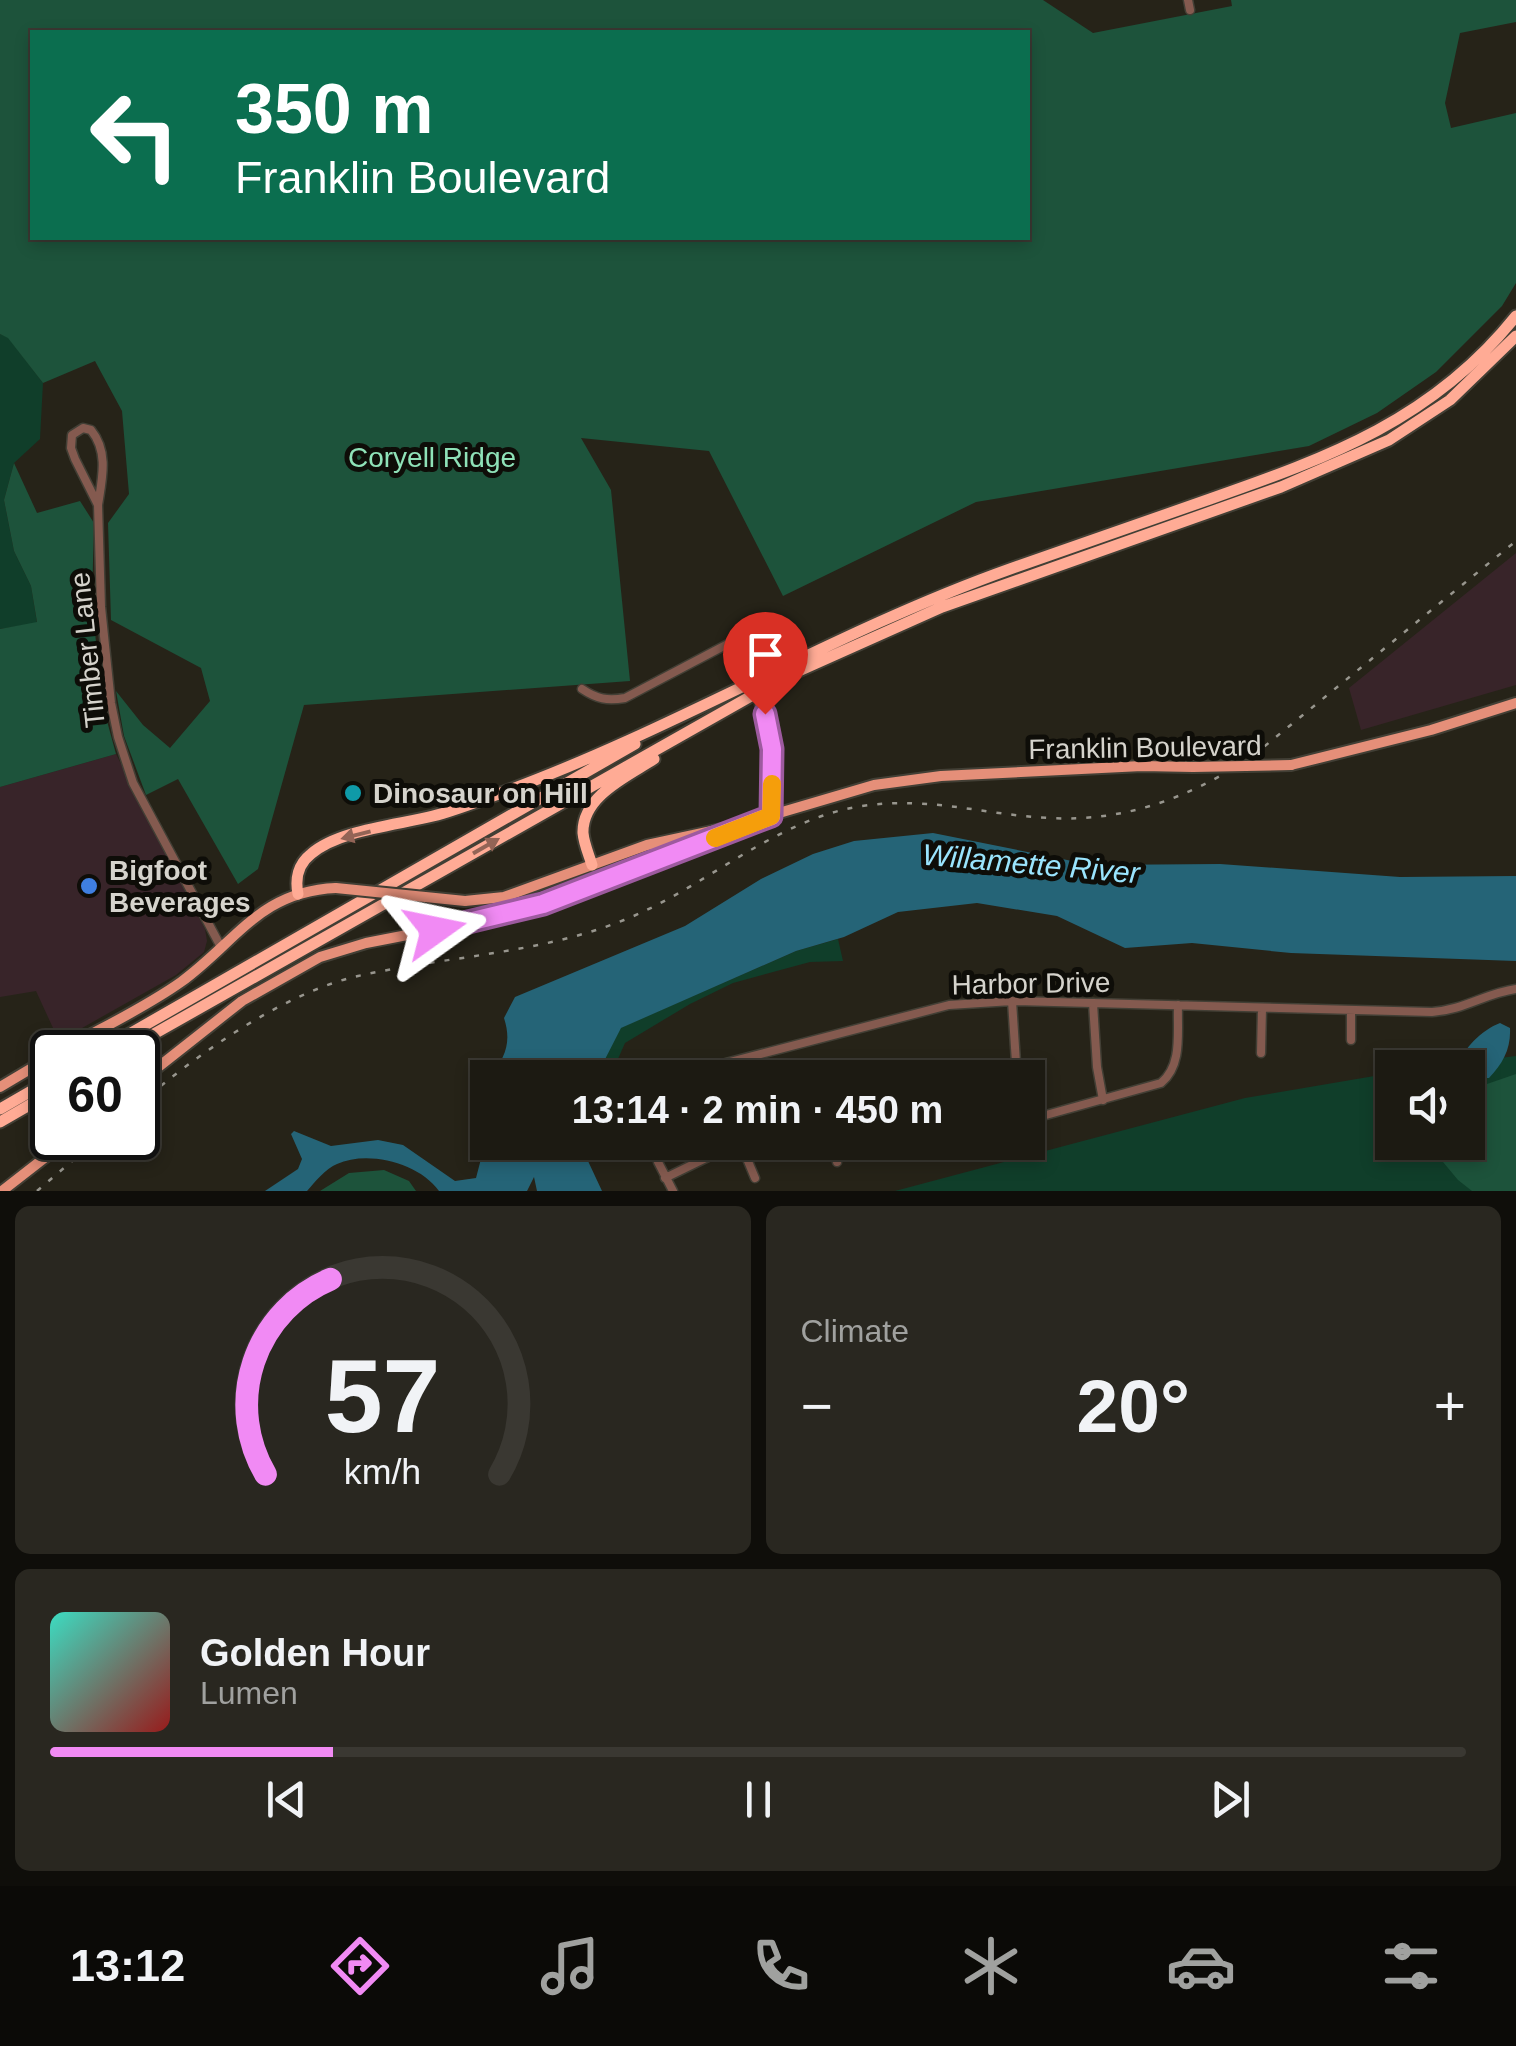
<!DOCTYPE html>
<meta charset="utf-8">
<style>
body{margin:0;font-family:Arial,sans-serif;background:#292720;color:#f1f3f6;height:100vh;display:flex;flex-direction:column;font-size:38px;white-space:nowrap}
*{box-sizing:border-box;margin:0}
p{font-size:32px;color:#a0a19f}
.icon{flex:none;width:55px;height:55px;fill:none;stroke:currentColor;stroke-width:2;stroke-linecap:round;stroke-linejoin:round}
.map{position:relative;height:1191px;overflow:hidden}
.panel{display:flex;flex-direction:column;gap:15px;padding:15px;background:#0f0e0a;flex:1}
.panel>*{flex:none}
.hud{position:absolute;left:30px;top:30px;width:1000px;height:210px;border-radius:0px;box-shadow:0 5px 15px #0003,0 0 0 2px #3a3832;background:#0b6e4f;color:#fff;overflow:hidden}
.fabs{position:absolute;left:1375px;top:1050px;display:grid;gap:20px}
.fabs a{display:grid;place-items:center;width:110px;height:110px;border-radius:0px;background:#1c1a12;box-shadow:0 5px 15px #0003,0 0 0 2px #3a3832;font-size:50px}
.speed{position:absolute;left:30px;top:1030px;display:flex;gap:20px;font-size:50px;font-weight:700;text-align:center}
.speed>*{display:grid;place-content:center;width:130px;height:130px;border-radius:50%;background:#1c1a12;box-shadow:0 5px 15px #0003,0 0 0 2px #3a3832;line-height:1}
.speed .limit{border:5px solid #111;border-radius:15px;background:#fff;color:#111}
.pin{position:absolute;display:grid;place-items:center;width:85px;height:85px;color:#fff;margin:-102px -42px;border-radius:50% 50% 50% 0;rotate:-45deg;box-shadow:0 0 10px #0007}
.pin .icon{rotate:45deg}
.me{position:absolute;width:110px;margin:-55px;rotate:78deg;stroke-linejoin:round;filter:drop-shadow(0 0 8px #0008)}
.turn{display:flex;align-items:center;gap:35px;height:210px;padding:0 40px;font-size:45px}
.turn .icon{width:130px;height:130px;stroke-width:2.5}
.turn b{display:block;font-size:70px;line-height:85px}
.big{font-size:75px;font-weight:600;line-height:1.1}
.panel .card{flex:1;display:flex;flex-direction:column;justify-content:center;gap:15px;min-width:0;padding:0 35px;border-radius:15px;background:#292720}
.panel .dial{align-items:center;gap:0}
.dial svg{height:260px;overflow:visible;fill:none;stroke:#3a3832;stroke-width:7;stroke-linecap:round;text-anchor:middle}
.dial text{fill:#f1f3f6;stroke:none}
.song{display:flex;align-items:center;gap:30px}
.cover{width:120px;height:120px;border-radius:15px;background:linear-gradient(135deg,hsl(170 70% 55%),hsl(0 70% 35%))}
.played{height:10px;border-radius:5px;background:linear-gradient(90deg,#f18af4 20%,#3a3832 20%)}
.keys{display:flex;justify-content:space-around;direction:ltr}
.heat{display:flex;justify-content:space-between;align-items:center;font-size:55px;direction:ltr}
.panel .tiles{flex:1;display:grid;gap:15px;grid-template-columns:1fr 1fr}
.card:last-child{grid-column:span 2}
.trip{position:absolute;left:470px;top:1060px;width:575px;height:100px;border-radius:0px;background:#1c1a12;box-shadow:0 5px 15px #0003,0 0 0 2px #3a3832;font-weight:600;line-height:100px;text-align:center}
.tabs{display:flex;height:160px;justify-content:space-around;align-items:center;background:#0b0a07;color:#a0a19f}
.tabs .icon{width:70px;height:70px}
.tabs .current{color:#f18af4}
.tabs b{font-size:45px;color:#f1f3f6}
.map>svg:first-child{display:block}
.industrial{fill:#382429}
.green{fill:#103e2a}
.forest{fill:#1d533b;fill-rule:evenodd}
.water{fill:#256477}
.lines{fill:none;stroke-linecap:round;stroke-linejoin:round}
.minor-casing{stroke:#423f35;stroke-width:11}
.major-casing{stroke:#423f35;stroke-width:14}
.highway-casing{stroke:#423f35;stroke-width:15}
.minor{stroke:#845a4f;stroke-width:8}
.major{stroke:#e58f79;stroke-width:10}
.highway{stroke:#ffab95;stroke-width:11}
.rail{stroke:#98968e;stroke-width:2.5;stroke-dasharray:5 10;stroke-linecap:butt}
.major-bridge-casing{stroke:#423f35;stroke-width:14;stroke-linecap:butt}
.major-bridge{stroke:#e58f79;stroke-width:10}
.oneway{fill:#936456}
.route-casing{stroke:#9d5a9f;stroke-width:25}
.route{stroke:#f18af4;stroke-width:18}
.slow{stroke:#f59e0b;stroke-width:18}
.culture-dot{fill:#0f9aa8;stroke:#0e0d08;stroke-width:4}
.shop-dot{fill:#3f7fe0;stroke:#0e0d08;stroke-width:4}
.labels{text-anchor:middle;stroke-width:10;stroke-linejoin:round;paint-order:stroke}
.park-label{font-size:28px;fill:#8fe2b8;stroke:#0e0d08}
.street-label{font-size:28px;fill:#d5d3cc;stroke:#0e0d08}
.poi-label{font-size:28px;font-weight:bold;fill:#d5d3cc;stroke:#0e0d08;text-anchor:start}
.water-label{font-size:30px;font-style:italic;fill:#9ae4fd;stroke:#0e0d08}
</style>
<div class="map">
<svg width="1516" height="1191" viewBox="0 0 1516 1191">
<rect width="100%" height="100%" fill="#262318"/>
<path class="industrial" d="M1516 553V685L1361 730 1349 688Z
M116 754 205 929 207 941 204 952 176 975 59 1041 36 991 0 997V787Z"/>
<path class="green" d="M0 334 8 337 43 383 40 439 14 463 4 500 14 551 31 586 37 623 0 629Z
M838 939 843 961 810 962 733 983 690 1004 625 1043 610 1077 596 1078 620 1028 796 951Z
M1516 1056V1191H895L1245 1098 1392 1073V1142H1468V1068L1426 1067Z"/>
<path class="forest" d="M0 0H1043L1093 33 1232 6 1231 0H1516V22L1460 33 1445 103 1451 128 1516 113V283L1502 306 1436 372 1377 413 1309 446 976 502 783 596 709 451 581 438 611 490 630 681 304 705 258 869 238 884 178 779 146 795 124 736 116 691 143 725 170 748 210 701 201 668 111 620 108 523 129 494 122 411 95 361 43 383 8 338 0 334ZM32 32H1028V238H32Z
M14 463 37 513 80 501 94 523 92 600 97 653 104 710 116 754 0 787V629L37 622 31 586 14 551 4 500Z
M1516 1074V1191H1472L1458 1180 1443 1162 1421 1152V1143L1468 1142V1083L1487 1084Z
M384 1170 409 1181 416 1191H320L349 1173Z"/>
<path class="water" d="M933 833 1092 865 1220 864 1400 877 1516 876V961L1291 953 1192 943 1125 948 1057 916 977 903 898 912 844 937 796 951 621 1028 596 1077H490C505 1057 512 1043 504 1018L515 997 685 926 761 879 813 854 854 841Z
M1500 1023 1510 1028C1511 1049 1503 1063 1489 1078H1468V1068L1458 1067C1463 1048 1482 1030 1500 1023Z
M294 1131 331 1146 378 1140 403 1145 455 1181 476 1178 482 1155 491 1150 488 1142 588 1143V1161L602 1191H537L534 1177 527 1191H439C419 1163 368 1150 337 1164 326 1168 315 1182 307 1191H265L298 1169 302 1159 291 1134Z"/>
<g class="lines">
<g class="minor-casing">
<path id="minor" d="M1188 0 1190 10
M98 505C102 479 109 452 91 430L83 428 72 435 71 448 75 459 98 505 101 607 111 703 118 737 133 783 221 947
M727 645 742 674
M582 689C597 699 607 701 625 698L743 636
M759 704 771 736V816
M1012 1001 1017 1078
M1093 1003 1097 1067 1103 1100
M1351 1010V1040
M1261 1053 1262 1008
M691 1078 718 1065 949 1005 1012 1001 1432 1012C1464 1010 1486 993 1516 989
M1028 1120 1161 1083C1183 1065 1177 1032 1178 1005
M656 1142 658 1162 673 1191
M740 1142 755 1178
M833 1142 837 1162
M665 1178 739 1142"/>
</g>
<g class="major-casing">
<path id="major" d="M1291 765 1431 730 1516 703
M465 901 504 897 647 845 735 826 874 785 941 776 1142 766 1193 767
M59 1052C99 1029 143 1009 181 982 236 942 260 891 336 888
M138 1083 242 1001 320 957 366 943 469 923 543 904 727 833
M0 1087 52 1056
M2 1191 70 1138"/>
</g>
<g class="highway-casing">
<path id="highway" d="M592 865C589 855 584 844 583 833 582 796 628 776 654 759
M298 894C295 879 298 864 311 854 338 830 398 825 433 816 457 810 481 800 504 792 678 728 836 631 1010 569 1076 546 1143 523 1210 499 1330 457 1434 419 1516 316
M98 1052 635 744
M122 1052 783 678 942 607 1281 487 1389 440 1450 400 1516 336
M0 1109 52 1079
M0 1122 52 1092"/>
</g>
<use href="#minor" class="minor"/>
<use href="#major" class="major"/>
<use href="#highway" class="highway"/>
<path class="rail" d="M138 1105C196 1055 283 993 358 976 447 956 539 954 624 920 705 888 775 819 862 806 932 796 983 815 1050 818 1125 822 1187 798 1249 759L1516 541
M37 1191 99 1138"/>
<g class="major-bridge-casing">
<path id="major-bridge" d="M1193 767 1291 765
M336 888 465 901"/>
</g>
<use href="#major-bridge" class="major-bridge"/>
</g>
<defs><path id="oneway-solid" d="M-6-.8H1V-3.2L6.5 0L1 3.2V.8H-6Z" transform="scale(2.5)"/></defs>
<g class="oneway">
<use href="#oneway-solid" transform="translate(356 835) rotate(166)"/>
<use href="#oneway-solid" transform="translate(486 846) rotate(-30)"/>
</g>
<g class="lines">
<g class="route-casing">
<path id="route" d="M435 930 543 904 771 816 772 749 765 714"/>
</g>
<use href="#route" class="route"/>
<path class="slow" d="M715 838 771 816 772 784"/>
</g>
<circle class="culture-dot" cx="353" cy="793" r="10"/>
<circle class="shop-dot" cx="89" cy="886" r="10"/>
<g class="labels">
<g class="park-label">
<text x="432" y="467">Coryell Ridge</text>
</g>
<g class="street-label">
<text transform="translate(87 650) rotate(-96)" y="10">Timber Lane</text>
<text transform="translate(1145 747) rotate(-1)" y="10">Franklin Boulevard</text>
<text transform="translate(1031 983) rotate(-1)" y="10">Harbor Drive</text>
</g>
<g class="poi-label">
<text x="373" y="803">Dinosaur on Hill</text>
<text x="109" y="880">Bigfoot<tspan x="109" dy="32">Beverages</tspan></text>
</g>
<g class="water-label">
<text transform="translate(1031 864) rotate(5)" y="10">Willamette River</text>
</g>
</g>
</svg>
<div class="fabs">
<a><svg class="icon" aria-label="sound" viewBox="0 0 24 24"><path d="M4 9h4l5-4v14l-5-4H4zM17 9q2 3 0 6"/></svg></a>
</div>
<div class="speed"><div class="limit">60</div></div>
<div class="pin" style="left:765px;top:714px;background:#d93025"><svg class="icon" aria-label="arrive" viewBox="0 0 24 24"><path d="M6 21V4h12l-3 4 3 4H6"/></svg></div>
<svg class="me" style="left:435px;top:930px" viewBox="-20 -20 40 40"><path d="M0-17L14 15 0 8-14 15z" fill="#f18af4" stroke="#fff" stroke-width="4"/></svg>
<div class="trip">13:14 · 2 min · 450 m</div>
<div class="hud">
<div class="turn"><svg class="icon" aria-label="left" viewBox="0 0 24 24"><path d="M17 20v-9H6M10 6l-5 5 5 5"/></svg><div><b>350 m</b>Franklin Boulevard</div></div>
</div>
</div>
<section class="panel">
<div class="tiles">
<div class="card dial"><svg viewBox="0 0 100 80">
<path d="M14 69A42 42 0 1 1 86 69"/>
<path d="M14 69A42 42 0 0 1 34 9" stroke="#f18af4"/>
<text x="50" y="56" font-size="32" font-weight="700">57</text>
<text x="50" y="72" font-size="11">km/h</text>
</svg></div>
<div class="card"><p>Climate</p>
<div class="heat"><a>−</a><b class="big">20°</b><a>+</a></div>
</div>
<div class="card">
<div class="song"><i class="cover"></i><div><b>Golden Hour</b><p>Lumen</p></div></div>
<div class="played"></div>
<div class="keys"><svg class="icon" aria-label="previous" viewBox="0 0 24 24"><path d="M18 5L8 12l10 7zM5 5v14"/></svg><svg class="icon" aria-label="pause" viewBox="0 0 24 24"><path d="M8 5v14M16 5v14"/></svg><svg class="icon" aria-label="next" viewBox="0 0 24 24"><path d="M6 5l10 7-10 7zM19 5v14"/></svg></div>
</div>
</div>
</section>
<nav class="tabs">
<b>13:12</b>
<svg class="icon current" aria-label="directions" viewBox="0 0 24 24"><path d="M12 3l9 9-9 9-9-9zM9 14v-3h6M13 9l2 2-2 2"/></svg>
<svg class="icon" aria-label="music" viewBox="0 0 24 24"><path d="M9 18V5l10-2v13"/><circle cx="6" cy="18" r="3"/><circle cx="16" cy="16" r="3"/></svg>
<svg class="icon" aria-label="phone" viewBox="0 0 24 24"><path d="M5 4h4l2 5-3 2q2 4 5 5l2-3 5 2v4C11 20 4 13 5 4z"/></svg>
<svg class="icon" aria-label="climate" viewBox="0 0 24 24"><path d="M12 3v18M4 7l16 10M4 17L20 7"/></svg>
<svg class="icon" aria-label="car" viewBox="0 0 24 24"><path d="M5 17H2v-5l4-1 3-4h7l3 4 3 1v5h-3M9 17h6M6 11h13"/><circle cx="7" cy="17" r="2"/><circle cx="17" cy="17" r="2"/></svg>
<svg class="icon" aria-label="filters" viewBox="0 0 24 24"><path d="M4 7h16M4 17h16"/><circle cx="9" cy="7" r="2"/><circle cx="15" cy="17" r="2"/></svg>
</nav>
